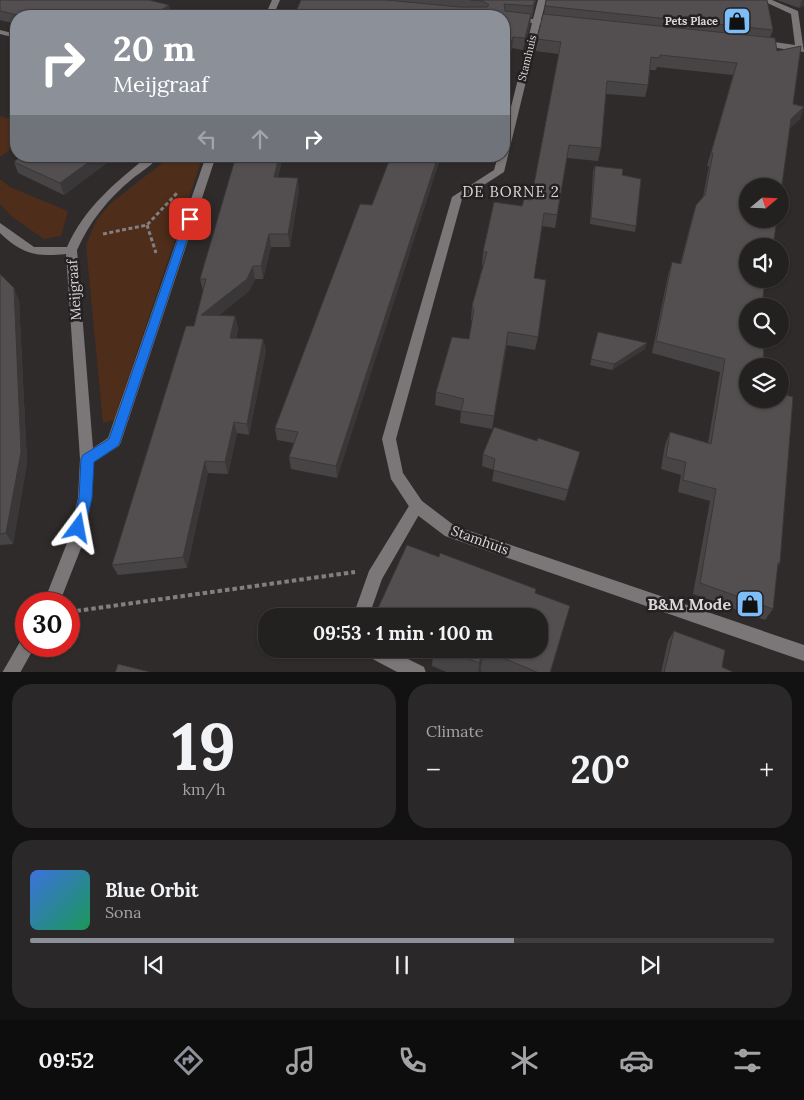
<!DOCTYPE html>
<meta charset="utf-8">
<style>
body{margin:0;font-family:Lora,serif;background:#2b2829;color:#f1f3f6;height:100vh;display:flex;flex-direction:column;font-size:19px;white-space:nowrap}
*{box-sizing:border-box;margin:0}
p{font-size:16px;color:#a3a3a5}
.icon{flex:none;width:28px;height:28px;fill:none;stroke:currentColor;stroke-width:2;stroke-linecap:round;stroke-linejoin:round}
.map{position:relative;height:672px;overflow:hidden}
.sheet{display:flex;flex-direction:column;gap:12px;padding:12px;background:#131212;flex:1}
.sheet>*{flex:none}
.banner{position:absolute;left:10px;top:10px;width:500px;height:152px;border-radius:20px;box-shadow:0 1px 4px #0004,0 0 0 1px #403e3e;background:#8c9099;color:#fff;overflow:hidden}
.needle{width:32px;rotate:71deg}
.buttons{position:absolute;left:739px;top:178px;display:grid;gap:10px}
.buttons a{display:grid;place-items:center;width:50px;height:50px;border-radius:50%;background:#232020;box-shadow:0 1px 4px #0004,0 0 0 1px #403e3e;font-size:25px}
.speed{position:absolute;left:15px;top:592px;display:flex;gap:10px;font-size:25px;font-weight:700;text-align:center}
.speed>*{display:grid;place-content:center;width:65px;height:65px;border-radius:50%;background:#232020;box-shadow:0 1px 4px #0004,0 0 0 1px #403e3e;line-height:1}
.speed .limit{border:8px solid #d22;background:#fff;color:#111}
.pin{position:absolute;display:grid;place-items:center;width:42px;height:42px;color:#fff;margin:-21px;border-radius:10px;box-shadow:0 2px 8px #0006}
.me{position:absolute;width:55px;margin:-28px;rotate:13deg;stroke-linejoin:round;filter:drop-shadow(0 0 4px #0008)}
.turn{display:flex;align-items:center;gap:18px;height:105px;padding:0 20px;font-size:22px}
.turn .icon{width:65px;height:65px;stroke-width:2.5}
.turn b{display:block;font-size:35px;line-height:42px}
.lanes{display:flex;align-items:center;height:48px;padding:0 20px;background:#0003;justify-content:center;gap:25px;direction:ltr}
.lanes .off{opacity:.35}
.big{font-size:38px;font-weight:700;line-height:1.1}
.sheet .tile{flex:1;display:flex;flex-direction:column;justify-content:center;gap:8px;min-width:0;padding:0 18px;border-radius:20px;background:#2b2829}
.sheet .dial{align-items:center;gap:0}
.dial b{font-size:65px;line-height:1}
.song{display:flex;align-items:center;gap:15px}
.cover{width:60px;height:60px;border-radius:8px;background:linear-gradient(135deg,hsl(220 70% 55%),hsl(150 70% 35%))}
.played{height:5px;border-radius:2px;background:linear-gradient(90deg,#8c9099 65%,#403e3e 65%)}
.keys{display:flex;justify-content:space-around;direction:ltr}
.heat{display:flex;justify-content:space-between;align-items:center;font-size:28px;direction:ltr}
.sheet .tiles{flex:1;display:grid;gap:12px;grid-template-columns:1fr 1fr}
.tile:last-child{grid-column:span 2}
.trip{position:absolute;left:258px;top:608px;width:290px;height:50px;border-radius:20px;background:#232020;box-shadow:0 1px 4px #0004,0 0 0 1px #403e3e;font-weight:700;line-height:50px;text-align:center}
.menu{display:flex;height:80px;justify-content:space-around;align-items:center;background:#0e0d0d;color:#a3a3a5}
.menu .icon{width:35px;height:35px}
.menu .on{color:#8c9099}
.menu b{font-size:22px;color:#f1f3f6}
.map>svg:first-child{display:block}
.green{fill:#4e2d1a}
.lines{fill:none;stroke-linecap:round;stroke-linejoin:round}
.path-far1{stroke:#837f80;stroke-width:3;stroke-dasharray:4 2.5;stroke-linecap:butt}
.path{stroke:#837f80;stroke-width:4;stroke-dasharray:4.5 3;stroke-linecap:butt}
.lane{fill:#7b7677;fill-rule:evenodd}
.street{fill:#7b7677;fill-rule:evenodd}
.wall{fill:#474446}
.shaded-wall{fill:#3a3739}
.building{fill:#534f51;stroke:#3a3739}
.route{fill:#1a73e8;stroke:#114b97}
.labels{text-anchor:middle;stroke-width:5;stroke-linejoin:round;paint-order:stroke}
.far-poi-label{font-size:11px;font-weight:bold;fill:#dad7d8;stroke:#252122;text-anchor:end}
.far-street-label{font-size:11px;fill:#dad7d8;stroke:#252122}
.street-label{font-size:14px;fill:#dad7d8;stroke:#252122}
.neighbourhood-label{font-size:15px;letter-spacing:1px;fill:#dad7d8;stroke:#252122}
.near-poi-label{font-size:16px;font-weight:bold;fill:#dad7d8;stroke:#252122;text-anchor:end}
</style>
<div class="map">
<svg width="804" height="673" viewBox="0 0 804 673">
<rect width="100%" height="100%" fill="#2f2b2b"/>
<path class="green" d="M0 116 16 121V145L0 157Z
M171 156H203L114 420 103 423 86 245 96 221 110 204Z
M0 179 10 187 68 211 61 236 44 239 11 216 0 204Z"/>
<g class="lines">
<path class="path-far1" d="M147 225 156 253
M103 234 147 225 177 193"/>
<path class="path" d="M69 612 355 572"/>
<path class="lane" d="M417 500 422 501 424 506 382 579 369 616H353L369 571 412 501Z
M363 649H388L424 667 426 673H399L365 655Z"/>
<path class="street" d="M272 0H280L273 16H265Z
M538 0H546L541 20 559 22 563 24 559 26 540 24 504 172 462 199 396 439 403 473 422 501 455 526 804 645V661L445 536 412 511 391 479 382 439 452 197 494 170 498 156H504V135L532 23 504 20V16H501H504L533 19Z
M761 0H772L798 11 804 52 757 45 756 43 760 40 795 45 791 14Z
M0 30 16 34V38L0 34Z
M148 156H160C152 165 141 172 132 179 108 199 90 221 77 250L93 448 108 438 206 156H216L121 442 119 446 94 462 92 498 83 543 59 604H43L67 543 78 498 80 459 66 254C36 257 22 254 0 233V223L34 247H67C85 207 115 183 148 156Z
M26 638V646H35L20 673H2L21 640Z"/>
</g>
<path class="wall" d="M0 0 169 5 171 15 168 16H16V24L0 20Z
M301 0H536L532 17H531L530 25 523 50 512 48 504 70Z
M777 0H804V6L799 8Z
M545 6 773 30 770 38 777 51 793 104 804 106 800 119 790 128 748 279H768L764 289 748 366 780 563 777 567 773 609 765 620 693 594 710 501 678 492 681 475 661 469 665 445 670 432 708 443 720 372 652 353 668 275 672 262 680 264 692 218 696 205 703 197 709 166H707L733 75 657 67 656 70H650L648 85 645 97 606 94 601 148 598 161 567 158 555 228 542 226 534 278 538 337 535 350 507 345 492 429 460 423 461 411 435 405 436 392 469 339 472 321 471 319 472 306 483 265H482L483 252 522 206 531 200 559 54 535 51 537 39 544 14Z
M116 156 64 195 18 173 14 162Z
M236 156H283L278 177 299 190 290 247H271L263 279H255L249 291 218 316H235L238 329 236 338 263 339 266 351 249 435 237 433 228 474 208 473 187 568 118 575 112 565 194 326 203 291 200 279Z
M391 156H459L458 162H439L337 478 291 469 289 457 294 443 277 440 275 428 372 205Z
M595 166 636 226 635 232 590 224 593 172Z
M0 274 19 300 27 463 13 544 0 545Z
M598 332 645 349 612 370 590 365Z
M483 454 577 463 565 501 492 481 494 470 482 466Z
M535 593 550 673H484L480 671V673H449L432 666 433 652 425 649H539V616H379L378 608Z
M674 631 722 667 735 673H661L668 641Z"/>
<path class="shaded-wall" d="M535 0H536L532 17 533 6Z
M802 0H804V6L799 8Z
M169 5 171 15 168 16H152Z
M531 14 530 25 523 50 525 38Z
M513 37 512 48 504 70V59Z
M804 107 800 119 786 132 791 119Z
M97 156H116L64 195 60 183Z
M279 156H283L275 189 274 177Z
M438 156H440L439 162 337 478 336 466Z
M298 178 299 190 290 247 288 234Z
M269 234 271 247 263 279 261 266Z
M253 266 255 279 249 291 204 328 201 315Z
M14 288 19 300 27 463 13 544 6 533Z
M235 316 238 329 232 350 230 338Z
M508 332 507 345 492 429 494 416Z
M263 339 266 351 249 435 247 424Z
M647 343 645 349 612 370 614 364Z
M234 422 237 433 228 474 225 462Z
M580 452 577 463 565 501 568 490Z
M205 461 208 473 187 568 183 557Z
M484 650 480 673H478L479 663Z"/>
<path class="building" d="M0 0H149L169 5 152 16H22L0 11Z
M301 0H386L460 7H487L489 5 483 1 470 0H535L533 6 504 4 505 11 531 14 525 38 513 37 505 59H504V16H294Z
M546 0H767L773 30 545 6Z
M543 14 775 38 777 51 801 46 793 104 804 107 791 119 780 199V186H748V219H777L773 246H748V279H765L762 306H748V339H758V345L764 346 763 366H748V399H780V393L793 397 780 563H778L773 609 700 583 716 489 683 480 686 462 666 457 670 432 711 444 725 359 656 341 672 262 681 264 696 205 705 195 713 153H711L737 63 660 55 659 58 651 57 648 85 607 81 601 148 569 145 557 215 544 213 534 278 546 280 538 337 508 332 494 416 461 411 464 399 436 392 452 337 469 339 474 309 472 306 487 252H483L494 202 522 206 524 199 531 200 561 42 537 39Z
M21 156H97L60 183 14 162Z
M236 156H279L274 177 298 178 288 234H269L261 266H253L247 279 201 315 235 316 230 338 263 339 247 424 234 422 225 462 205 461 183 557 112 565 186 326H194L206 279H200Z
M391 156H438L336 466 289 457 298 432 275 428 360 204 372 205Z
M595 166 623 169 622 175 641 179 636 226 591 218Z
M0 274 14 288 21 452 6 533 0 534Z
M598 332 647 343 614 364 591 359Z
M494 427 537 441 538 438 580 452 568 490 493 470 495 459 483 454Z
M407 545 439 557 440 553 536 589 535 593 570 606 550 673H539L484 650 479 663 443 649H539V616H399L378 608Z
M674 631 725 650 722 667 735 673H664Z
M118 664 154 673H115Z"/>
<path class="route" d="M190 215 194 219 120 442 118 446 94 462 92 498 85 528 83 532 78 534 74 532 72 528 79 498 81 459 83 455 109 439 185 219Z"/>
<defs>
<g id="shop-square" transform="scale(1.4375)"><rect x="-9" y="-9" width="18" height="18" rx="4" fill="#7dbef9" stroke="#252122"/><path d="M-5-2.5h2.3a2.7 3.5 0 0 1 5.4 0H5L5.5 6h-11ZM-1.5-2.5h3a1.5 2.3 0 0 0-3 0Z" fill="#111"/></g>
</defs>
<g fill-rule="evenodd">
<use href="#shop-square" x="737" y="21"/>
<use href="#shop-square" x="750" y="604"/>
</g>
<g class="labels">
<g class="far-poi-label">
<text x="718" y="25">Pets Place</text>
</g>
<g class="far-street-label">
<text transform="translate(527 58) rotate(-76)" y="4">Stamhuis</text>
</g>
<g class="street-label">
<text transform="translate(74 290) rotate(-94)" y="5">Meijgraaf</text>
<text transform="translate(480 540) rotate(20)" y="5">Stamhuis</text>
</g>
<g class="neighbourhood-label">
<text x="511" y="197">DE BORNE 2</text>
</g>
<g class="near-poi-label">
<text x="731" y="610">B&amp;M Mode</text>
</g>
</g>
</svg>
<div class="buttons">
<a><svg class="needle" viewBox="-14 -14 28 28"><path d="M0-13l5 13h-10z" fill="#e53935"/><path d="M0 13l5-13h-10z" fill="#a3a3a5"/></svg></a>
<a><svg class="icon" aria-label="sound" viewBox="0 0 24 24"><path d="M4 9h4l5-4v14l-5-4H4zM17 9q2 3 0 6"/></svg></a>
<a><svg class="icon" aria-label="search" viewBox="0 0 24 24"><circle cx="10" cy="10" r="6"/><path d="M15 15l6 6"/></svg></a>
<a><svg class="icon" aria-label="layers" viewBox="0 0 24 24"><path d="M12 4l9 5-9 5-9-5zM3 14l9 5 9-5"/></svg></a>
</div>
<div class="speed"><div class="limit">30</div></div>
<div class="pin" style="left:190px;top:219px;background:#d93025"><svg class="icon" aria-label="arrive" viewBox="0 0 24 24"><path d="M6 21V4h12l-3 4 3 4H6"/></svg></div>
<svg class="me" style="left:78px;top:528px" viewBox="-20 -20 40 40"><path d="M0-17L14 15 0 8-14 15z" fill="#1a73e8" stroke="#fff" stroke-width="4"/></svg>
<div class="trip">09:53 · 1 min · 100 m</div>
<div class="banner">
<div class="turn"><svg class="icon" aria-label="right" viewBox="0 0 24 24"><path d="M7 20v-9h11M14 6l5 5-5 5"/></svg><div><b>20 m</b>Meijgraaf</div></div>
<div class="lanes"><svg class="icon off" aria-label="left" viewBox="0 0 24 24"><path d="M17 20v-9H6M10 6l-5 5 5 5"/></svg><svg class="icon off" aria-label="ahead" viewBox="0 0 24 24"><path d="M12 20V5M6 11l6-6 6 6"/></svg><svg class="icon" aria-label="right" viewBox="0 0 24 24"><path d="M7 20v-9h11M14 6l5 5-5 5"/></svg></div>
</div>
</div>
<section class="sheet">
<div class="tiles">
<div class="tile dial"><b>19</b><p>km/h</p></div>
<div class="tile"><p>Climate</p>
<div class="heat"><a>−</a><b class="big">20°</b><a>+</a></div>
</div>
<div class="tile">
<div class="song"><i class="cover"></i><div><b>Blue Orbit</b><p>Sona</p></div></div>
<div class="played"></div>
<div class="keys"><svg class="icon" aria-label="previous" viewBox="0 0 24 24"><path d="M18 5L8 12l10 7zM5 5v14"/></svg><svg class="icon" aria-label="pause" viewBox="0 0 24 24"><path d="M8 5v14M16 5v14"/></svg><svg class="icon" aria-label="next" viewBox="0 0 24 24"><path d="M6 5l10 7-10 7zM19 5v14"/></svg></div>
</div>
</div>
</section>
<nav class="menu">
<b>09:52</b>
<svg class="icon on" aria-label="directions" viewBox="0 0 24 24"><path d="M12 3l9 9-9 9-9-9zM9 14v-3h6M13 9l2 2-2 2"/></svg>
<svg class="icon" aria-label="music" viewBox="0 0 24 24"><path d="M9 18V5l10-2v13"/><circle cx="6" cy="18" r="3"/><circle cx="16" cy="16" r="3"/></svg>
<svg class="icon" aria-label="phone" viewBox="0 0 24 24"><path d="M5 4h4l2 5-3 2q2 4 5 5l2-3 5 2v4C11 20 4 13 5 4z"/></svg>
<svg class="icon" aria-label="climate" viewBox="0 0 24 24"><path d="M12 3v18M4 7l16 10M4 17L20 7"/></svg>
<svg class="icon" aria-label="car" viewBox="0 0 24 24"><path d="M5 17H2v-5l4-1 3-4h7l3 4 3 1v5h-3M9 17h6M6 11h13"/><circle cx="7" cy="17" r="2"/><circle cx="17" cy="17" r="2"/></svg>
<svg class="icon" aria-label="filters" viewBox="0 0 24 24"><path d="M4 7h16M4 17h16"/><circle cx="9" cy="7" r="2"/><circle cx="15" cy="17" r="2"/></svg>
</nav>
